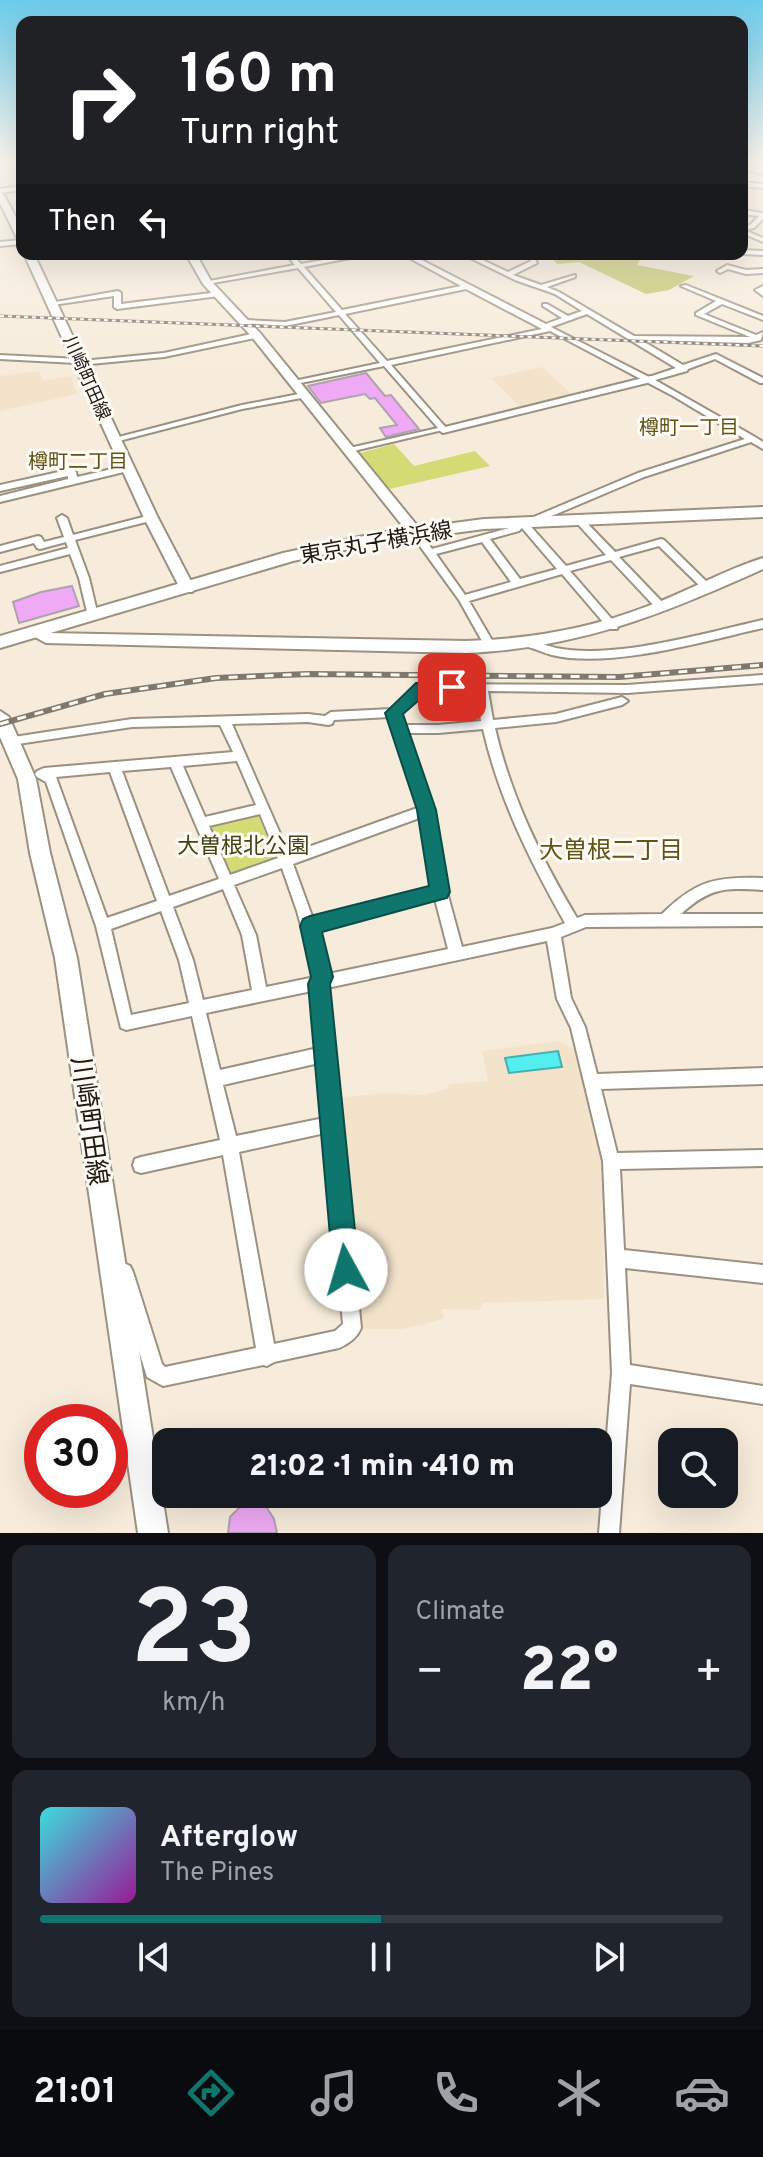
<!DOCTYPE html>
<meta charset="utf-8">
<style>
body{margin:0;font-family:Overpass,"Noto Sans JP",sans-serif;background:#20242c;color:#f1f3f6;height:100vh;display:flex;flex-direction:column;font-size:30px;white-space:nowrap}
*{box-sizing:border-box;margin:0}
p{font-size:26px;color:#9ea1a6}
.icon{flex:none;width:44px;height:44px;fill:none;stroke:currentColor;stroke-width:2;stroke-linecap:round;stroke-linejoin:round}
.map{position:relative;height:1533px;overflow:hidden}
.panel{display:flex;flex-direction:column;gap:12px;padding:12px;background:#0d0f14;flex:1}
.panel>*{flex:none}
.banner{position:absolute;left:16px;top:16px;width:732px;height:244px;border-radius:16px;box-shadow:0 8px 32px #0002;background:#202124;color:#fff;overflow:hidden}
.tools{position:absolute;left:658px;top:1428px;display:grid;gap:16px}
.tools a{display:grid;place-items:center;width:80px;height:80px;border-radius:16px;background:#171b24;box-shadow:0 8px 32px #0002;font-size:40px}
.speed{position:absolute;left:24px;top:1404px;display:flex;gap:16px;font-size:40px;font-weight:700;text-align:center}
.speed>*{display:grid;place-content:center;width:104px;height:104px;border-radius:50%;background:#171b24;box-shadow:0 8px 32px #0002;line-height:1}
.speed .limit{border:12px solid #d22;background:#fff;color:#111}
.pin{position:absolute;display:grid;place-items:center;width:68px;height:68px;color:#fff;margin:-34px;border-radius:16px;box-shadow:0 4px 12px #0006}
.me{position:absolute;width:88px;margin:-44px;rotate:354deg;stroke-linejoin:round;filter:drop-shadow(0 0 6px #0008)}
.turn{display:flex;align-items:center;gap:28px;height:168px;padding:0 32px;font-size:36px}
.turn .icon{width:104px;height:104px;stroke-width:2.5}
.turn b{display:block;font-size:56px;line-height:68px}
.then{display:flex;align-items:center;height:76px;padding:0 32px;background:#0003;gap:16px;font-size:30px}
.big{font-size:60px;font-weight:800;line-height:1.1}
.panel .tile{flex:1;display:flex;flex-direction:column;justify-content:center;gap:12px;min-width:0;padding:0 28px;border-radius:16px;background:#20242c}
.panel .dial{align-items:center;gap:0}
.dial b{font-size:104px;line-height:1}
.song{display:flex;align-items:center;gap:24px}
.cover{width:96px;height:96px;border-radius:12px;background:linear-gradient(135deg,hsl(180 70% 55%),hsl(300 70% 35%))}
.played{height:8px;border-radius:4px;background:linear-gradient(90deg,#0f766e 50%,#363941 50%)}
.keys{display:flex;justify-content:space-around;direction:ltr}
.heat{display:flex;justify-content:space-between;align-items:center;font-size:44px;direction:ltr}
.panel .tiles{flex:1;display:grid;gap:12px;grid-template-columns:1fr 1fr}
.tile:last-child{grid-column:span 2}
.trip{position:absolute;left:152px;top:1428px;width:460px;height:80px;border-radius:16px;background:#171b24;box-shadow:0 8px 32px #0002;font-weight:800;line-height:80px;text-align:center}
.dock{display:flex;height:128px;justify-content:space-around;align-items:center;background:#090b0e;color:#9ea1a6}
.dock .icon{width:56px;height:56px}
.dock .current{color:#0f766e}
.dock b{font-size:36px;color:#f1f3f6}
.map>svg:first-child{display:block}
.built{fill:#f3e3cb}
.green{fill:#d4da74}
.forest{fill:#bdc25a}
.water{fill:#53eff0;stroke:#43afae;stroke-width:2}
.building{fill:#f0a9f5;stroke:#afa2b0;stroke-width:2}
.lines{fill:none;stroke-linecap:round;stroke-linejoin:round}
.street-casing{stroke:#9b9181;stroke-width:4}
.secondary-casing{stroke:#9b9181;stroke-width:4}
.primary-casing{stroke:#9b9181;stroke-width:4}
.street{fill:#fff;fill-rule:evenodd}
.secondary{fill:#fff;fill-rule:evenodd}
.primary{fill:#fff;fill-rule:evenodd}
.rail-far1-casing{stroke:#7f786d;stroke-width:3}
.rail-casing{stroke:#7f786d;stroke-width:6}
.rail-far1{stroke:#fffaf4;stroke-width:2;stroke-dasharray:4;stroke-linecap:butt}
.rail{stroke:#fffaf4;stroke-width:3;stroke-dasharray:9;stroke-linecap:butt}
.route{fill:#0f766e;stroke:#0a4d48;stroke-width:2}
.labels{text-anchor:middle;stroke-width:6;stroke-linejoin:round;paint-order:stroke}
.far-street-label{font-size:18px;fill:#1d1913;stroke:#fffaf4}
.far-neighbourhood-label{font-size:20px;fill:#615417;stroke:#fffaf4}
.street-label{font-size:22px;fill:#1d1913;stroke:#fffaf4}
.park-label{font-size:22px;fill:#414318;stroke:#fffaf4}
.neighbourhood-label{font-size:24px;fill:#615417;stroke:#fffaf4}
.near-street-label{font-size:26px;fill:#1d1913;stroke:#fffaf4}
</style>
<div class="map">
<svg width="763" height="1533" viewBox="0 0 763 1533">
<rect width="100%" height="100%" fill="#f7ecdb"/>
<path class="built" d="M542 367 574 396 521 408 491 378Z
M39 371 43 381 71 376 77 394 0 411V376Z
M559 1041 575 1050 603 1159 604 1299 484 1303 479 1310 441 1309 445 1318 426 1324 402 1329H360L336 1098 384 1093 424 1095 448 1088 449 1084 488 1081 482 1051Z"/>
<path class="green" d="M394 444 414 466 475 451 490 466 385 490 360 453Z
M258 814 276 861 229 877 207 828 209 825Z"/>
<path class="forest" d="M548 254H591L599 258 608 254H643L637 265 694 276 669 290 646 294 579 262 557 264Z"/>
<path class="water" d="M558 1051 562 1067 509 1073 505 1058Z"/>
<path class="building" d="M366 373 385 396 391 395 419 429 386 437 380 428 397 425 375 398 370 399 365 394 321 403 308 386Z
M72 586 79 606 19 623 13 602 41 592Z
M263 1502 274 1519 277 1533H228L230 1517 244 1503Z"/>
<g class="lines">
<g class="street-casing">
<path id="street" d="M742 169 756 175 757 176 754 178 742 173Z
M742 182 763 184V188L742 186Z
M22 186V190L0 193V189Z
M742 210 763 213V219L754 228 744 230 763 238V242L742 233V226L750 225 759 216 742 214Z
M22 240V244L0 246V242Z
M742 250 763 251V255L742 254Z
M286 254H292L301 264 357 254H371L304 267 342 310 461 286 402 254H410L546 324 562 318 543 306V304H547L568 316 582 311 555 294 515 280 462 254H470L508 272 531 261 526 254H532L537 263 513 275 541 285 575 275V277L547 287 559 292 634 336 750 337 696 315V313L716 301 681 286 686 285 763 316V320L722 304 704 314 756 335 763 332 761 340 748 343 641 340 683 365 716 354 763 378V383H760L715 359 688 369 687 371 655 380 755 437 763 442V449L751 442 644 477 535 523H529V519L638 473 745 439 673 396 550 331 391 365 447 429 345 453V449L438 428 384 366 291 385V381H294L380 363 339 315 285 326 243 323 241 322 245 320 285 322 336 312 298 268 207 284 204 282 295 265ZM466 289 542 329 387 361 345 314ZM587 314 676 368 649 377 551 327Z
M727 265 746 270 763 269V273L746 274 728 269 720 273 717 271Z
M763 286V296L755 290Z
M118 291 121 293V304L219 292 222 294 219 296 117 309 114 307V296L53 305 50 303Z
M256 333H259V337L164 357 80 365 76 363 0 359V355L79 359 82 361 164 353Z
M304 393H307V397L242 409 115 442 111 439 242 405Z
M129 465 132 466V470L0 502V496L68 479V476L0 491V485L72 469 76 472 77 477Z
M62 515 67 518 73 535 151 515 156 518 154 520 75 540 89 578 98 616 97 618 93 619 88 616 79 578 70 554 0 572V566L68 548 66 542 40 549 37 548 34 543 0 552V546L38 536 41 537 44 542 64 537 57 518Z
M578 516 581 517 615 552 661 539 664 540 712 587 707 590 703 589 659 546 619 557 666 606V610H658L611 560 570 571 617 625 618 627 617 629H609L562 574 469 601 496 647 491 651 487 650 459 600 409 531 414 528 417 529 432 549 513 527 522 519 525 520 566 566 606 555 575 521V517ZM522 528 557 569 520 579 490 539 519 531ZM482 542 511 582 465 595 436 554Z
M763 620V628C705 641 610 669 552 655 544 653 536 649 528 647L527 644 532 640C540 643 548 646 556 648 614 660 705 633 763 620Z
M763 675V683L627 693 488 691 493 720 556 714 622 697 628 701 622 705 556 722 495 728C511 797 541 858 577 918L585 915 662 914C697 880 715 877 763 878V890C724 888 711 887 681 914H763V926L586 927 561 937 571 998 585 1027 597 1074 763 1068V1084L601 1089 617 1153 763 1150V1166L620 1169 624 1250 763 1265V1283L625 1268 630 1365 763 1386V1404L630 1384 619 1533H599L612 1373 603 1161 571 1028 557 999 547 941 327 988 361 1328C357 1338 348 1344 339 1348L274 1362 267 1366 263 1365 163 1386 147 1377 115 1272 118 1266 124 1263 130 1266 133 1272 162 1364 165 1367 256 1348 223 1155 141 1173 135 1171 133 1165 135 1159 141 1157 220 1140 192 1016 126 1030 121 1028 96 926 46 782 37 777 35 774 37 771 44 768 233 752 220 725 132 727 11 745 7 744 5 741 7 738 132 719 308 714 325 716 331 712 391 709 418 685 422 684 627 685ZM477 691 481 721 438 725H404L400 714 425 692ZM390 717 420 807 289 854 232 724 308 722 328 725 332 724 334 720ZM483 729C499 799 530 861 565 923L552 928 462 947 447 892 433 810 407 733H438ZM237 761 256 805 205 817 183 766ZM171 767 219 879 169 896 122 771ZM110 772 157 901 107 918 56 777ZM260 814 278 858 230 875 209 826ZM422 817 433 888 313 919 293 864ZM282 868 297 911 315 977 266 987 256 935 234 885ZM223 889 242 935 252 990 203 1000 193 960 173 907ZM435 899 448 949 328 974 317 930ZM161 911 179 960 189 1003 131 1015 111 929ZM312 991 318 1048 220 1070 206 1013ZM319 1063 324 1118 236 1136 223 1085ZM325 1133 343 1324 335 1331 274 1344 239 1152Z"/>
</g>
<g class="secondary-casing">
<path id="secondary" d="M0 192 4 195 22 229V241L17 238 0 203Z
M24 254H34L158 518 195 589 192 592H182L144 518Z
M186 254H196L211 281 260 333 419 528V534H409L252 337 203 284Z
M651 376 657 379 655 381 443 433 437 429Z
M763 558V569C661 615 579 648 466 653L46 643 26 632 34 627 48 633 466 641C529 639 589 629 648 606 687 592 724 570 763 558Z
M0 711 9 717 36 779 50 853 77 958 168 1533H138L55 958 30 853 18 779 0 737Z"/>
</g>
<g class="primary-casing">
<path id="primary" d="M742 174 763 176V182L742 180Z
M763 507V517L484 529 378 543 293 561 0 648V636L283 553 378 533 484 519Z"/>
</g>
<use href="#street" class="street"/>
<use href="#secondary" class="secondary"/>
<use href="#primary" class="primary"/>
<g class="rail-far1-casing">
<path id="rail-far1" d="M0 316 763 346"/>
</g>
<g class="rail-casing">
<path id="rail" d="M0 724 105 694 216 678 308 674 619 677 763 665"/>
</g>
<use href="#rail-far1" class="rail-far1"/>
<use href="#rail" class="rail"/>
</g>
<linearGradient id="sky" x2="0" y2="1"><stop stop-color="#6ccceb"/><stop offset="0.43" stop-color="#fbf6ef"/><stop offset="1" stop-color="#fbf6ef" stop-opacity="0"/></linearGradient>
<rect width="763" height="374" fill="url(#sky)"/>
<path class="route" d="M452 681 460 687 458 691 426 694 403 714 436 810 450 892 447 898 322 932 333 977 330 984 359 1270 355 1279 346 1283 337 1279 333 1270 308 984 311 977 300 926 303 919 310 916 429 886 417 810 385 713 416 683Z"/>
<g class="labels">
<g class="far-street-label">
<text transform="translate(87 378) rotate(66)" y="6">川崎町田線</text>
</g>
<g class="far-neighbourhood-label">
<text x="689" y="434">樽町一丁目</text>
<text x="78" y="468">樽町二丁目</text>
</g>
<g class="street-label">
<text transform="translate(376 542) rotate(-10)" y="8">東京丸子横浜線</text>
</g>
<g class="park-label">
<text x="243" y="853">大曽根北公園</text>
</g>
<g class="neighbourhood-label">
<text x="611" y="858">大曽根二丁目</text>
</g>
<g class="near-street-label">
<text transform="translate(90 1121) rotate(82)" y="9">川崎町田線</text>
</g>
</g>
</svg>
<div class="tools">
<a><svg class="icon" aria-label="search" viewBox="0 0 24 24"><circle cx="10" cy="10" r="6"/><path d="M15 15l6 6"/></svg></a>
</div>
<div class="speed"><div class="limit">30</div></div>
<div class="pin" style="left:452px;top:687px;background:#d93025"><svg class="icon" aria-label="arrive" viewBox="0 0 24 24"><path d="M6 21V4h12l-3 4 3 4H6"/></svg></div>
<svg class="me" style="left:346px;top:1270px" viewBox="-20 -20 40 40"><circle r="19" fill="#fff"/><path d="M0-13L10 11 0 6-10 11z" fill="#0f766e"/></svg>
<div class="trip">21:02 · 1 min · 410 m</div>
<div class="banner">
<div class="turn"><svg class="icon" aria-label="right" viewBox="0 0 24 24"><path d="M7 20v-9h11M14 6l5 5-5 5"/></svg><div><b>160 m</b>Turn right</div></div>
<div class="then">Then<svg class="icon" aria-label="left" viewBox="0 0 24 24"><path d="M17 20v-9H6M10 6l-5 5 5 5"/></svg></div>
</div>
</div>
<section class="panel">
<div class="tiles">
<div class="tile dial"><b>23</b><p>km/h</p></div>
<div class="tile"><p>Climate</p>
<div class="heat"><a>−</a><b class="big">22°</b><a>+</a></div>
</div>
<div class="tile">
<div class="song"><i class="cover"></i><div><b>Afterglow</b><p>The Pines</p></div></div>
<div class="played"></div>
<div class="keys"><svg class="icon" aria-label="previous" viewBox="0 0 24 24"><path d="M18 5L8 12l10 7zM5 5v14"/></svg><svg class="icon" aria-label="pause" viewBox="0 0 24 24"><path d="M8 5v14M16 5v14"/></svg><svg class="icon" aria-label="next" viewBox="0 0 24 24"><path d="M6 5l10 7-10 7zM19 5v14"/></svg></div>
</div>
</div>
</section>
<nav class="dock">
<b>21:01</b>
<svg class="icon current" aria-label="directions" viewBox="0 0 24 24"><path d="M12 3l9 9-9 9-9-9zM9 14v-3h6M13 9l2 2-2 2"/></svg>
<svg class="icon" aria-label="music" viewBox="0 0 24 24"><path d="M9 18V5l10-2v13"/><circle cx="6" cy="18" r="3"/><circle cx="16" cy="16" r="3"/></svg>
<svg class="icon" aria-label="phone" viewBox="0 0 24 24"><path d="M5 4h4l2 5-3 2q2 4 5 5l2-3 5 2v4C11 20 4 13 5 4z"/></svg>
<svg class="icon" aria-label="climate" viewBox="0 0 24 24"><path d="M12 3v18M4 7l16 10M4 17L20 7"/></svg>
<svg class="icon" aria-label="car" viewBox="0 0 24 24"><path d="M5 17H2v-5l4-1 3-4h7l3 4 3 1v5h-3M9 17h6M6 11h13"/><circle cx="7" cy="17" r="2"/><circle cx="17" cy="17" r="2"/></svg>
</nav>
